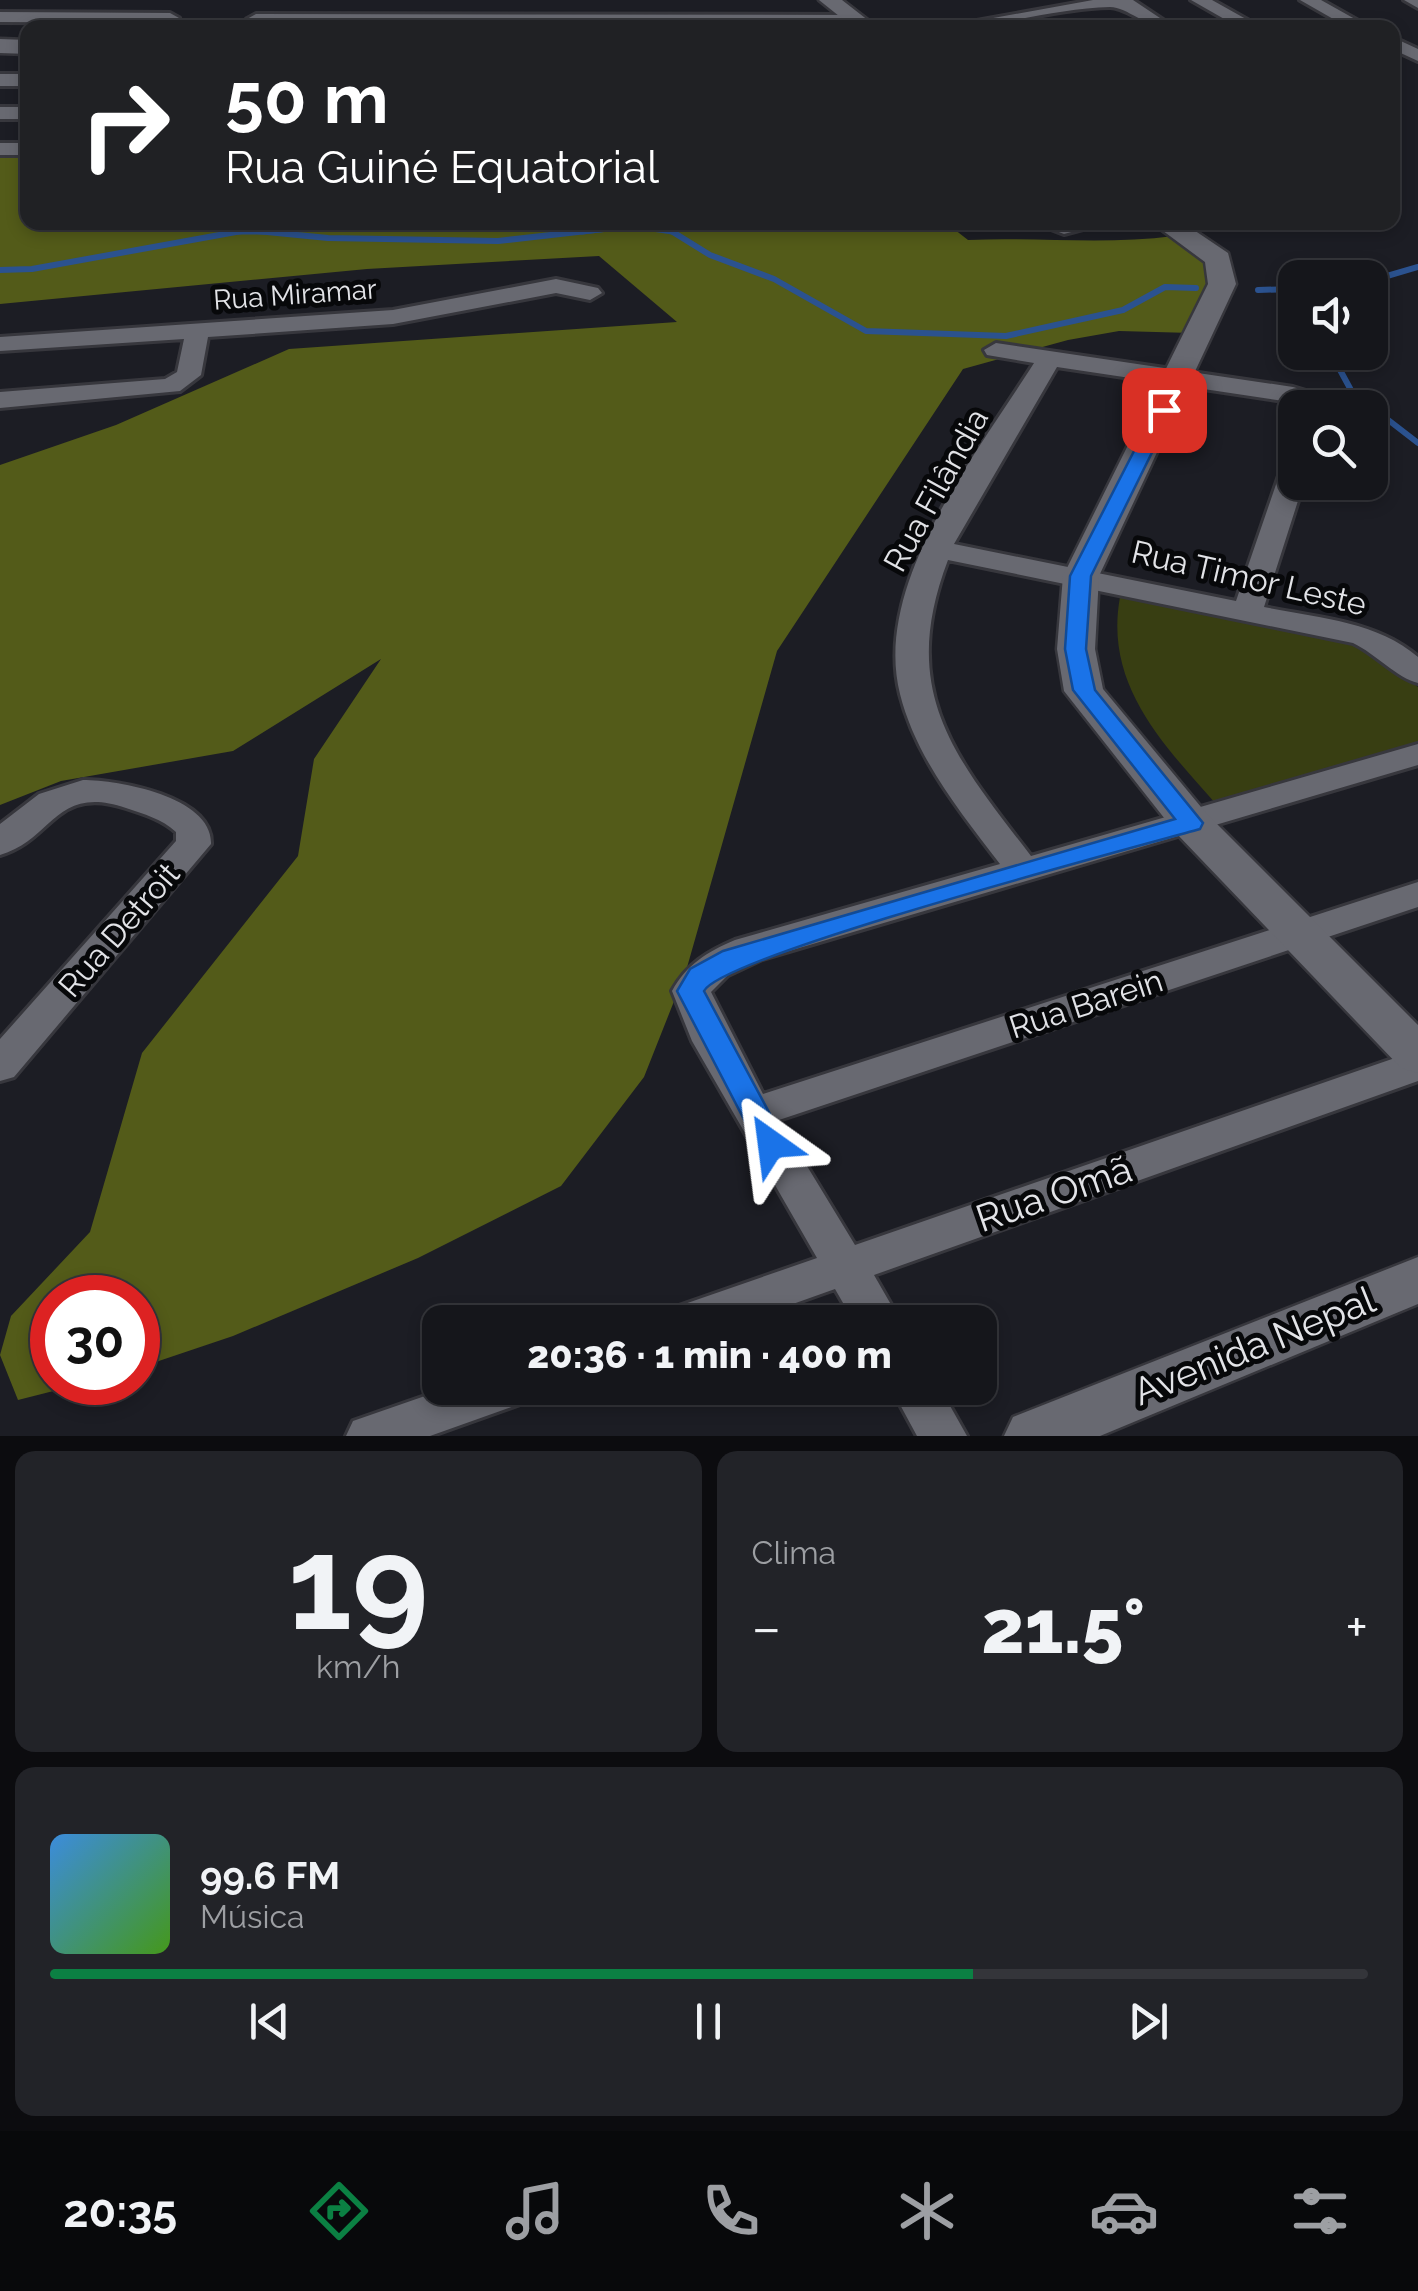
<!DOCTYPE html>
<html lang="pt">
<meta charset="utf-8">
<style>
body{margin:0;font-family:Raleway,sans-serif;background:#222328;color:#f1f3f6;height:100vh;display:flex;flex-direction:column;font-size:38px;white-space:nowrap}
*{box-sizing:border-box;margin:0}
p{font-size:32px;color:#9d9fa3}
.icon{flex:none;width:55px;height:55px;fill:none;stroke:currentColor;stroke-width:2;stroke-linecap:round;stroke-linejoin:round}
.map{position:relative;height:1436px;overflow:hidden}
.details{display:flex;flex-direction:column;gap:15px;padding:15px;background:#0c0c0f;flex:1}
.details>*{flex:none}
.top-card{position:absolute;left:20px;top:20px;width:1380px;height:210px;border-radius:20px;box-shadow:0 5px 15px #0003,0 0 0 2px #34353a;background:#202124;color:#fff;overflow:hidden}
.controls{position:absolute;left:1278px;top:260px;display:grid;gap:20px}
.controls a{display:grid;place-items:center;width:110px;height:110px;border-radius:20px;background:#15161b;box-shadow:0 5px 15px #0003,0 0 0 2px #34353a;font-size:50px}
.speed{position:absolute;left:30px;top:1275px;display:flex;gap:20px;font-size:50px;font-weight:700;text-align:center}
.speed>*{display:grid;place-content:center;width:130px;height:130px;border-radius:50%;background:#15161b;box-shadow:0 5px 15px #0003,0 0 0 2px #34353a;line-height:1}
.speed .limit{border:15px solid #d22;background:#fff;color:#111}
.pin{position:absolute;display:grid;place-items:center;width:85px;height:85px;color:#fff;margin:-42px;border-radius:20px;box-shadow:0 5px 15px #0006}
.me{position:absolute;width:110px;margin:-55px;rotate:329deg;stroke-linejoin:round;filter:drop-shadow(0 0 8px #0008)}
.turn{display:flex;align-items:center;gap:35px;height:210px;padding:0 40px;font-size:45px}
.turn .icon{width:130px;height:130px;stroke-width:2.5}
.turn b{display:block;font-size:70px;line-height:85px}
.big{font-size:75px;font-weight:800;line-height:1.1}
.details .card{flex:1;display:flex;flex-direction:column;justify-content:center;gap:15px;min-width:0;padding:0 35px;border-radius:20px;background:#222328}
.details .dial{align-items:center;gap:0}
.dial b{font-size:130px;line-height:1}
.song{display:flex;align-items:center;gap:30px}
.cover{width:120px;height:120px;border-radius:15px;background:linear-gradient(135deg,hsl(210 70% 55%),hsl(100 70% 35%))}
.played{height:10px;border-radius:5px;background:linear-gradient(90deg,#0b8043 70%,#34353a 70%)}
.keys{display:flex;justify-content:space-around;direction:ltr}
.heat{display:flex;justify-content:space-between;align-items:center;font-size:55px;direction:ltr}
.details .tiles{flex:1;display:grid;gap:15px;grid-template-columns:1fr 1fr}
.card:last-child{grid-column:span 2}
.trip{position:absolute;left:422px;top:1305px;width:575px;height:100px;border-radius:20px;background:#15161b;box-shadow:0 5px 15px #0003,0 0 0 2px #34353a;font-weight:800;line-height:100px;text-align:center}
.tab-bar{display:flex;height:160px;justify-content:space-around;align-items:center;background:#08090b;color:#9d9fa3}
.tab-bar .icon{width:70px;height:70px}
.tab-bar .active{color:#0b8043}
.tab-bar b{font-size:45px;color:#f1f3f6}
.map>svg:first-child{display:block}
.green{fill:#383e12}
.forest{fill:#535b19}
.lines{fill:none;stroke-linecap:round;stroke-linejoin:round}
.stream-far1{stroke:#2b528f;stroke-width:5}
.stream{stroke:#2b528f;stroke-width:6}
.minor-casing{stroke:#37373d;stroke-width:6}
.tertiary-casing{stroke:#37373d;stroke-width:5}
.minor{fill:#686971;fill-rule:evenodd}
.tertiary{fill:#686971;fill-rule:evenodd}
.route{fill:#1a73e8;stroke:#114b97;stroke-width:2.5}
.labels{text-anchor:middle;stroke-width:10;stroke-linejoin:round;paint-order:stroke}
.far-street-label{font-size:28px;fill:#e2e3e7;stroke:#07080a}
.street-label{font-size:32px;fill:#e2e3e7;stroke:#07080a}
.near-street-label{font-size:38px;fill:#e2e3e7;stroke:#07080a}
</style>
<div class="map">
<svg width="1418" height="1436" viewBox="0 0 1418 1436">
<rect width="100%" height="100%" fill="#1c1d24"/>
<path class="green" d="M1120 597 1359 644 1418 687V744L1216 804C1162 743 1104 684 1120 597Z"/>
<path class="forest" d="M0 154 27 155 28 222H945L968 240C1037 237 1106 245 1174 236L1215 268 1192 333 1119 331 1068 340 963 369 777 651 686 971 644 1077 561 1186 418 1258 233 1336 138 1368V1298H52V1382L85 1383 18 1400 0 1355 11 1316 90 1232 142 1053 298 856 314 759 381 659 233 751 61 781 0 805V465L116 425 289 349 677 322 599 256 367 269 0 304Z"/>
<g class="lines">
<path class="stream-far1" d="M238 232H264
M582 232 633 226 672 232"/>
<path class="stream" d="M668 229 710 255 774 279 866 331 1006 336 1123 310 1165 287 1196 288
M0 270 32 269 247 230 328 238 498 241 604 229
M1370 281 1418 267
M1258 290 1295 289
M1370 295 1381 280
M1335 352 1333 357 1352 392 1418 443"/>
<g class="minor-casing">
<path id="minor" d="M1093 0H1133L1175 28C1144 28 1128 7 1110 7 1055 8 998 28 938 28Z
M1191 0H1212L1262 28H1240Z
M1300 0H1321L1371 28H1349Z
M1404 0H1418V8Z
M0 12 170 13 179 18 170 23 0 22Z
M256 14 857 15 866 20 857 25 250 23 247 19Z
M1392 37 1418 49V61L1392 49Z
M0 74H28V86H0Z
M0 107H28V119H0Z
M0 143H28V155H0Z
M1033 222H1109L1064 234Z
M556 279 598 288 602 293 590 300 556 293 393 324 208 337 201 375 180 391 0 408V392L165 379 177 372 184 339 0 351V337L393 310Z
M996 343 1293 387 1316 394 1326 408H1300L1290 402 1057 367 954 544 1236 601 1281 470 1295 462V482H1304L1264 607C1317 618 1377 621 1418 657V683C1397 678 1376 654 1353 643L948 560C898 691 953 755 1031 856L1418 744V765L762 959 728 975 711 992 763 1094 1418 882V907L779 1120 855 1245 1418 1050V1081L874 1275 901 1322H854L835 1289 742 1322H666L673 1308 817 1258 692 1041 672 991C687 964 707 952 735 940L1000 864C961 813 916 758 900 694 872 583 978 452 1034 363L987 355 984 350Z
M83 780C119 780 213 797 211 844L14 1077 0 1081V1039L176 841V832C162 819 144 814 126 808 55 784 53 840 0 855V824L39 794Z
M448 1388H530L523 1403 430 1436H346L353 1421Z
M891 1388H940L967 1436H917Z"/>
</g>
<g class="tertiary-casing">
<path id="tertiary" d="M819 0H842L878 28H854Z
M0 39 28 40V54L0 53Z
M1151 222H1182L1228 253 1236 284 1099 576 1095 649 1103 689 1206 813 1418 1025V1073L1401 1068 1176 833 1064 691 1057 649 1063 576 1208 284 1205 262Z
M1418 1257V1304L1100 1436H1004L1013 1417Z"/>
</g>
<use href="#minor" class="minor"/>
<use href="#tertiary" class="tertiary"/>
</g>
<path class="route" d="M1164 404 1173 410 1091 576 1086 649 1095 690 1203 823 1200 829C1133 848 724 955 704 991L786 1144 782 1152H761L677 991 690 969 723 951 1175 819 1073 690 1065 649 1070 576 1155 410Z"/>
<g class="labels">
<g class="far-street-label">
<text transform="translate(295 294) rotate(-4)" y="10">Rua Miramar</text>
</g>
<g class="street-label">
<text transform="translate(936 490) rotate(-61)" y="11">Rua Filândia</text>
<text transform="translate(1249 578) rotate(13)" y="11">Rua Timor Leste</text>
<text transform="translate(119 930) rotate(-49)" y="11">Rua Detroit</text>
<text transform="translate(1086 1004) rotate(-18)" y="11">Rua Barein</text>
</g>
<g class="near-street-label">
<text transform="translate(1054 1194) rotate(-19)" y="13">Rua Omã</text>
<text transform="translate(1254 1346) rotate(-22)" y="13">Avenida Nepal</text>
</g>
</g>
</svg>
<div class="controls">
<a><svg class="icon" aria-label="sound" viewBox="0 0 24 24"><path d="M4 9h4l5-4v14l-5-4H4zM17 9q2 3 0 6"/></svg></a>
<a><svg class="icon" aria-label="search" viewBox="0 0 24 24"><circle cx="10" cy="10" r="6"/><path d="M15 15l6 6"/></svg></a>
</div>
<div class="speed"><div class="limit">30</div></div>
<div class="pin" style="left:1164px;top:410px;background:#d93025"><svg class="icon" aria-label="arrive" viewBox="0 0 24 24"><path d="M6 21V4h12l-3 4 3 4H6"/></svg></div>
<svg class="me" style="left:771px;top:1144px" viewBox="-20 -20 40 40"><path d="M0-17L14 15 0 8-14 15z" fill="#1a73e8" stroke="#fff" stroke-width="4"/></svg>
<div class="trip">20:36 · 1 min · 400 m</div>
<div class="top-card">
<div class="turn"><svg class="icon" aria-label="right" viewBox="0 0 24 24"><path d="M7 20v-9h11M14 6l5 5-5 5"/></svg><div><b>50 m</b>Rua Guiné Equatorial</div></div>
</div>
</div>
<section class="details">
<div class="tiles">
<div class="card dial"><b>19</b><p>km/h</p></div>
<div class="card"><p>Clima</p>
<div class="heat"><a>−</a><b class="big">21.5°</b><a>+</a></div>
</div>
<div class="card">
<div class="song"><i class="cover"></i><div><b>99.6 FM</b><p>Música</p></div></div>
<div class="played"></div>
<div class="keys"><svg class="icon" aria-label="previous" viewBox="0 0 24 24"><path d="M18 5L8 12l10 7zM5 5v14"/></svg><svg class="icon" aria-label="pause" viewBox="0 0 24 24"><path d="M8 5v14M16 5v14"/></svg><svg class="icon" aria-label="next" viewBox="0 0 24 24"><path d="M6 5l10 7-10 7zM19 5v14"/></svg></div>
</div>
</div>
</section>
<nav class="tab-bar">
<b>20:35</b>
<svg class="icon active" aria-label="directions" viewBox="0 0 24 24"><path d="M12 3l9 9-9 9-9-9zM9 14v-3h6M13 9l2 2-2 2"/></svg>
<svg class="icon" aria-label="music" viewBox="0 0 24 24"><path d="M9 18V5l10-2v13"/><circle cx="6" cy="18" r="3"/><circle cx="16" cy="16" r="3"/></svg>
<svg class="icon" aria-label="phone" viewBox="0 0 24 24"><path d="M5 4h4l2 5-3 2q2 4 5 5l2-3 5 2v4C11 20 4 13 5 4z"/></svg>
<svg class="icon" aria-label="climate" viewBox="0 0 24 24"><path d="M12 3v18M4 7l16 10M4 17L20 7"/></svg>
<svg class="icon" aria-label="car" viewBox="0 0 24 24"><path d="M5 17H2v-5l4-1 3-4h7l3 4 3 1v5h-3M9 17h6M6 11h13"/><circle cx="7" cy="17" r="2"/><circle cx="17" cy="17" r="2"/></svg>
<svg class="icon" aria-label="filters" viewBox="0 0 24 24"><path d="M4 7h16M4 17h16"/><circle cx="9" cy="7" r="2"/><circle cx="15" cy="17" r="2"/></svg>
</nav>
